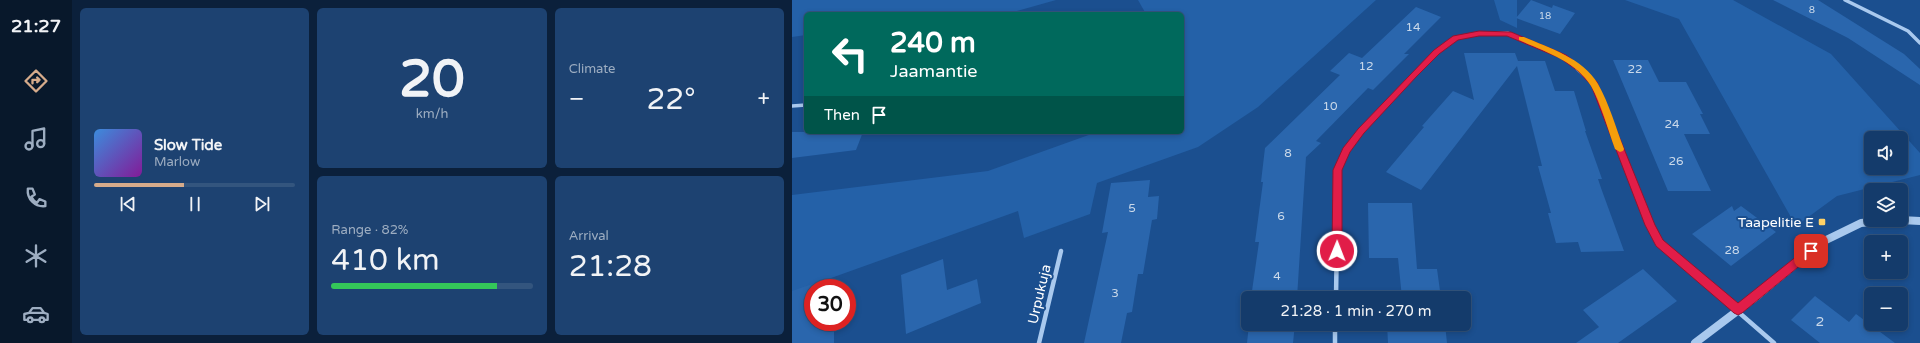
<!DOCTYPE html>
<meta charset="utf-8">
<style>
body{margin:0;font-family:"Varela Round",sans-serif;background:#1d4271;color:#f1f3f6;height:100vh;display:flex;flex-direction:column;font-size:15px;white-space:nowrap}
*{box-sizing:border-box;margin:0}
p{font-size:13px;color:#9dadc1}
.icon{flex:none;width:22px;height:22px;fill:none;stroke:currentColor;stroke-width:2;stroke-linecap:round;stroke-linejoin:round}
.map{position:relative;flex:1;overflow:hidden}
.details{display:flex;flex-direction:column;gap:8px;padding:8px;background:#0b203b;width:720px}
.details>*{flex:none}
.banner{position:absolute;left:12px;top:12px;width:380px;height:122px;border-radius:6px;box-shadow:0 2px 6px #0003,0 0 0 1px #33557e;background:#00695c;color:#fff;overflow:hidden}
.buttons{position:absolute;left:1072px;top:131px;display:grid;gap:8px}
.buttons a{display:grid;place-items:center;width:44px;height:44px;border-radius:6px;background:#143b6b;box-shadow:0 2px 6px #0003,0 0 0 1px #33557e;font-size:20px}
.speed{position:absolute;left:12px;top:279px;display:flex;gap:8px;font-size:20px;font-weight:700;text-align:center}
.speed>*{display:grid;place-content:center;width:52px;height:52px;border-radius:50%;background:#143b6b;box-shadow:0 2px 6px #0003,0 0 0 1px #33557e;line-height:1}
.speed .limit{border:6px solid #d22;background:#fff;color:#111}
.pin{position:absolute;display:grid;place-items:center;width:34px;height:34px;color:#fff;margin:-17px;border-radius:8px;box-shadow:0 2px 6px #0006}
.me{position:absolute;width:44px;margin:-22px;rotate:1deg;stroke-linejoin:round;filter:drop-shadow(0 0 3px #0008)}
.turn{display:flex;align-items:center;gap:14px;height:84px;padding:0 20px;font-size:18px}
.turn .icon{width:52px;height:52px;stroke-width:2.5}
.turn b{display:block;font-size:28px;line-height:34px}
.then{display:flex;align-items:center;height:38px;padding:0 20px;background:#0003;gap:8px;font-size:15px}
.big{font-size:30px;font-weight:600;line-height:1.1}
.details .card{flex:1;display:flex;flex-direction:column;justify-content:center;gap:6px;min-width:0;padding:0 14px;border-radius:6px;background:#1d4271}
.details .dial{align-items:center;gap:0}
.dial b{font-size:52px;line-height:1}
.song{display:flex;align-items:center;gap:12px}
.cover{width:48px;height:48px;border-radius:6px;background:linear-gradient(135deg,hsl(210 70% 55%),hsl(290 70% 35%))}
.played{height:4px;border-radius:2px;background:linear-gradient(90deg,#d6ab8b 45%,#33557e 45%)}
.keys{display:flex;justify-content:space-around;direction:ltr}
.heat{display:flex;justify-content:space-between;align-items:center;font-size:22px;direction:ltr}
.charge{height:6px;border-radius:3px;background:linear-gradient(90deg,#34c759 82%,#33557e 0)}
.details .tiles{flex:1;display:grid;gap:8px;grid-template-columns:repeat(3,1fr)}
.card:first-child{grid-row:span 2}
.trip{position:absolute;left:449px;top:291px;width:230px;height:40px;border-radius:6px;background:#143b6b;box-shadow:0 2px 6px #0003,0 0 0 1px #33557e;font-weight:600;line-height:40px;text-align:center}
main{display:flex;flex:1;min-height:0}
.dock{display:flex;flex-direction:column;width:72px;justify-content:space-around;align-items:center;background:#08182b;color:#9dadc1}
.dock .icon{width:28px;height:28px}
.dock .selected{color:#d6ab8b}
.dock b{font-size:18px;color:#f1f3f6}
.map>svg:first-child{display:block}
.green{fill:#2461a8;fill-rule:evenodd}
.building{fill:#2a66ad}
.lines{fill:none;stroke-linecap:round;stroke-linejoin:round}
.minor-far1{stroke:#a9c9ee;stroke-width:3.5}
.minor{stroke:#a9c9ee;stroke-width:4.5}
.tertiary{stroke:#a9c9ee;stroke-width:8}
.route{fill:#e11d48;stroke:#92132f}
.slow{fill:#f59e0b}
.poi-dot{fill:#ffd166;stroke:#1b4f8f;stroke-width:1.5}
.labels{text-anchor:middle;stroke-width:4;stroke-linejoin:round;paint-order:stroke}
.far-number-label{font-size:10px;fill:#cad9ea}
.number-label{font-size:12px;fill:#cad9ea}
.poi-label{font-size:14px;fill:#fff;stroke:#1b4f8f;text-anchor:end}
.street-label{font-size:14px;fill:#fff;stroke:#1b4f8f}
.near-number-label{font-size:14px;fill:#cad9ea}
</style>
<main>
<nav class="dock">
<b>21:27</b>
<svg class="icon selected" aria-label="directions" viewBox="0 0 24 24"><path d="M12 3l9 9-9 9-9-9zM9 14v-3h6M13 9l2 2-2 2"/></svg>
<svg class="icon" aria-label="music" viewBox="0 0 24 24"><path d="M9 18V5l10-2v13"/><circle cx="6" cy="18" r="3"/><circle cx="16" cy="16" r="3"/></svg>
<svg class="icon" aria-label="phone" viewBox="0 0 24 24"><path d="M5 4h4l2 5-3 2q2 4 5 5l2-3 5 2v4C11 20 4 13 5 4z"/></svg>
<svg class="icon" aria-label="climate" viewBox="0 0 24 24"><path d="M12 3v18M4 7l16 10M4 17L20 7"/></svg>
<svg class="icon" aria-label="car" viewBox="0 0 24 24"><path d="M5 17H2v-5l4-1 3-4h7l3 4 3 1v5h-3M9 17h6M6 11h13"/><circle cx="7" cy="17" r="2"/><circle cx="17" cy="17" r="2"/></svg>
</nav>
<section class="details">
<div class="tiles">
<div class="card">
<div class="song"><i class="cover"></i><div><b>Slow Tide</b><p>Marlow</p></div></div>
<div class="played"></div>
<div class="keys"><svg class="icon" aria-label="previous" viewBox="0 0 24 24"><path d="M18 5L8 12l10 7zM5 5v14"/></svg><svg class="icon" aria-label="pause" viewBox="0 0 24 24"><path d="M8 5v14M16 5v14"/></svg><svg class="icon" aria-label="next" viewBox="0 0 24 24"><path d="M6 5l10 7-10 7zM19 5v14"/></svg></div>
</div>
<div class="card dial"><b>20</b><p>km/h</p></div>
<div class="card"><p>Climate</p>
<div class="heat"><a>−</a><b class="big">22°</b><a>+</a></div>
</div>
<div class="card"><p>Range · 82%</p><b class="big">410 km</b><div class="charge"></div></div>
<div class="card"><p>Arrival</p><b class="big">21:28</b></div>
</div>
</section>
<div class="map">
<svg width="1128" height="343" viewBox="0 0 1128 343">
<rect width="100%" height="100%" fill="#1b4f8f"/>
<path class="green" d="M0 0H264L214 14H14V35L0 37Z
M346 0H584L466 107 406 147 305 183 298 214 232 238 226 211 0 292V195L196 171 305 132H390V14H354Z
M702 0H725V28L708 20Z
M833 0H941L1039 54 1128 153V175L1045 196 1004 226 887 19ZM1079 138H1109V168H1079Z"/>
<path class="building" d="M739 0 760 8 761 5 783 13 768 34 724 18Z
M981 0H1026L1112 54 1128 69V85L1056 38Z
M624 7 649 17 612 54H617L581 90 576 88 524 141 529 143 514 157 505 298H459L467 242H463L471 182H469L473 148 548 75 538 71 557 53 570 58Z
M672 53H723L726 61H753L763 91H782L794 131H793L810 179H806L809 188 832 251 789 252 786 242 764 243 756 213H759L746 166H750L725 66 629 190 594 172 632 127 630 126 661 91 682 100Z
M821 60H856L867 82H894L911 114H908L918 134H892L919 191H876Z
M0 132H71L64 150 0 158Z
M358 180 356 197 367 196 365 219 360 220 351 274H346L340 312 335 313 329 343H292L316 232 310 233 319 183Z
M576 203H620L625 269H645L649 298H610L606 258H577Z
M940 206 942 211 949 206 984 232 939 266 900 234Z
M151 259 155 290 185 279 189 303 114 334 109 275Z
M851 269 885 301 826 343H784L807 327 791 310Z
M35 279V288H21V322H42V343H0V291Z
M1023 296 1057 322 1064 314 1103 343H1028L999 320Z
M457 324H503L501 343H455Z
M595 324H653L655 343H596Z"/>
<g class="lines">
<path class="minor-far1" d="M1053 0 1116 31 1128 43
M0 106 14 105
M554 152 569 131 645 52 663 38 687 34 716 33 771 56 802 84 829 152"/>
<path class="minor" d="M828 151 867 243 982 343
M544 298 546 170 554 151
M543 324V343
M247 343 269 251"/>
<path class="tertiary" d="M1109 220 1128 221
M903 343 965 296 1030 242 1069 223 1101 220"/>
</g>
<path class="route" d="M687 31 719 32 774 55 791 68 805 82 863 225 871 240 946 303 1015 248H1022L1024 251 1022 254 950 313 946 315 942 313 864 246 853 225 799 85 786 71 768 58 715 36H687L666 40 647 54 625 76 572 133 558 152 550 170V251L548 254H541L540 251 541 170 551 148 566 129 642 50 661 36Z"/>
<path class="slow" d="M727 37H732C757 48 791 58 806 84 817 103 824 128 832 149L831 151 828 152 823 149C816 130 809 103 799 86 784 61 751 51 727 40Z"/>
<rect class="poi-dot" x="1026" y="218" width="8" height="8" rx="2"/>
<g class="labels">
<g class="far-number-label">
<text x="1020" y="13">8</text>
<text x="753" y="19">18</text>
</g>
<g class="number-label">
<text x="621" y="31">14</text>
<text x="574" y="70">12</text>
<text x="843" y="73">22</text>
<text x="538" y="110">10</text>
<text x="880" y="128">24</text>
<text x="496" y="157">8</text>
<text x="884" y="165">26</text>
<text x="340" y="212">5</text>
<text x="489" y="220">6</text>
<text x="940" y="254">28</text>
<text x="485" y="280">4</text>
<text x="323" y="297">3</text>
</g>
<g class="poi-label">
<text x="1022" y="227">Taapelitie E</text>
</g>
<g class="street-label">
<text transform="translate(247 294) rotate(-77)" y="5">Urpukuja</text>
</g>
<g class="near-number-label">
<text x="1028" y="326">2</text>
</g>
</g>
</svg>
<div class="buttons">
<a><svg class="icon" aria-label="sound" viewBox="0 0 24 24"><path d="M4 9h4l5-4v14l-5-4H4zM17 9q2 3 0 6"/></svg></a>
<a><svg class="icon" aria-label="layers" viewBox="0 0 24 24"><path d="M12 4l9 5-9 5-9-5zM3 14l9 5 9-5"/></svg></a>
<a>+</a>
<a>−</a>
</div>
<div class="speed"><div class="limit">30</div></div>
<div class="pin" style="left:1019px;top:251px;background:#d93025"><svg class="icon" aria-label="arrive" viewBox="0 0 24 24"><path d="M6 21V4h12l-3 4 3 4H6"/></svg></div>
<svg class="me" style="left:545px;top:251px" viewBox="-20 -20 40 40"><circle r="17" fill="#e11d48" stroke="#fff" stroke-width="3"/><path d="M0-11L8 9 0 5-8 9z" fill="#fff"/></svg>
<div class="trip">21:28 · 1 min · 270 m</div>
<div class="banner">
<div class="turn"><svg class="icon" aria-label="left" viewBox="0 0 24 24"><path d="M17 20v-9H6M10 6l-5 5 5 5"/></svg><div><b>240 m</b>Jaamantie</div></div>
<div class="then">Then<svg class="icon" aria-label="arrive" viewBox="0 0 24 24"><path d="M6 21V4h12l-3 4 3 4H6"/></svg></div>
</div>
</div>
</main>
